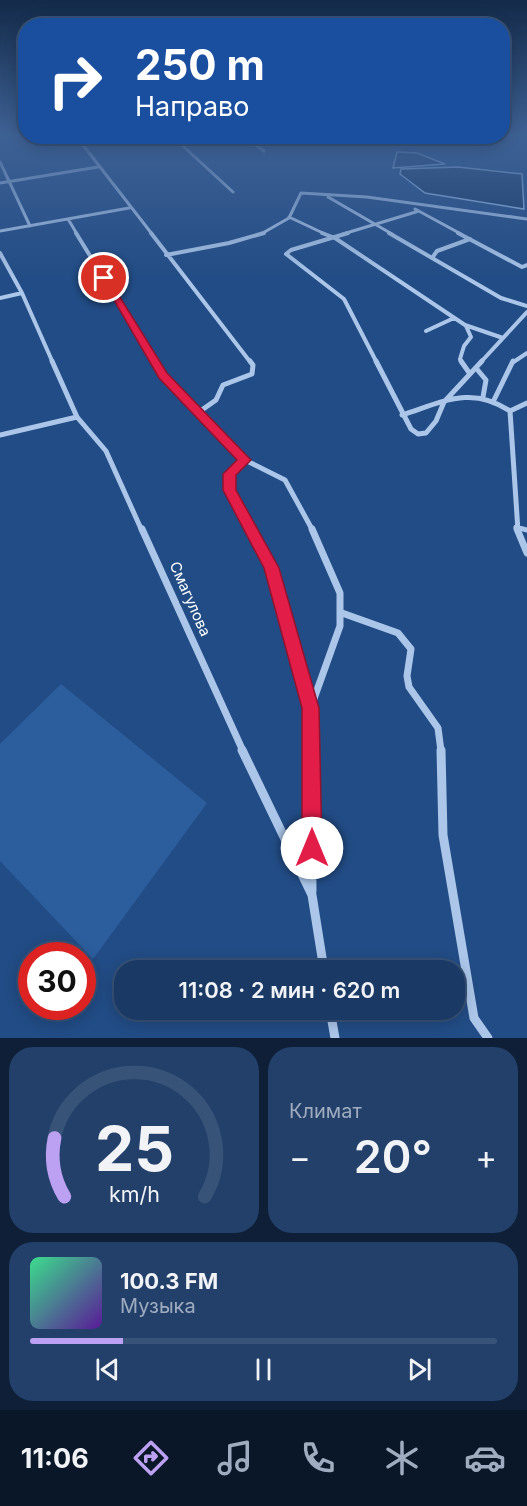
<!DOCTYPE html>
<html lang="ru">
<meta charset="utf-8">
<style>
body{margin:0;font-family:Inter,sans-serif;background:#23406a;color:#f1f3f6;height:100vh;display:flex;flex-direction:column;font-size:22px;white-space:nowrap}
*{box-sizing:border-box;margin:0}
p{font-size:20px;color:#9facbf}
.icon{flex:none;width:33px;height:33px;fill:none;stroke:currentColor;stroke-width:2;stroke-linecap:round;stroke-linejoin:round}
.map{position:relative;height:1038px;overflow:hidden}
.panel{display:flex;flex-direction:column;gap:9px;padding:9px;background:#0e1f37;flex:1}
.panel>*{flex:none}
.top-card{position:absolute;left:18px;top:18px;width:492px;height:126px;border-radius:24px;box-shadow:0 3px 15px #0003,0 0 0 2px #385378;background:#1a4fa0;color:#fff;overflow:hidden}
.speed{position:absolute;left:18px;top:942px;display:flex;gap:12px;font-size:30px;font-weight:700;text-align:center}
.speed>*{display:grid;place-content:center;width:78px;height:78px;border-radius:50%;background:#1a3964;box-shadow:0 3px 15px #0003,0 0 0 2px #385378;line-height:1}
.speed .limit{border:9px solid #d22;background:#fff;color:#111}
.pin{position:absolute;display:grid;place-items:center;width:51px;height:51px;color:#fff;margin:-26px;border:3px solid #fff;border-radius:50%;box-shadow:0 2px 6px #0007}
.me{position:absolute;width:66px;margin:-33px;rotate:0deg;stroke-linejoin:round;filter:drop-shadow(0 0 4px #0008)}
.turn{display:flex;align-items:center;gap:21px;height:126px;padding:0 18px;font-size:27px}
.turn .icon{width:78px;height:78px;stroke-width:2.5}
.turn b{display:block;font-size:42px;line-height:51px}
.big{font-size:45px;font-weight:600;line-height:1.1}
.panel .card{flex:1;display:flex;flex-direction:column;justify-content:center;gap:9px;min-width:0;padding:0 21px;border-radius:24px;background:#23406a}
.panel .dial{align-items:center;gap:0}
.dial svg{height:156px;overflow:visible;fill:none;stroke:#385378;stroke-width:7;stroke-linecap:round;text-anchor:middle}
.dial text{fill:#f1f3f6;stroke:none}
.song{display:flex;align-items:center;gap:18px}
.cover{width:72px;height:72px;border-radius:9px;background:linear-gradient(135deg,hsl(150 70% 55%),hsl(270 70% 35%))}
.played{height:6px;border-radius:3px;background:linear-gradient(90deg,#bca0f2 20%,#385378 20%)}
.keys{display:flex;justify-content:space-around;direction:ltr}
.heat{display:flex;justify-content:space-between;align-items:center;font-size:33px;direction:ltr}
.panel .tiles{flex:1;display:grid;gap:9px;grid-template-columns:1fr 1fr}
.card:last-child{grid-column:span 2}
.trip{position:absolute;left:114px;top:960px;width:351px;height:60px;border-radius:24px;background:#1a3964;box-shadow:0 3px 15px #0003,0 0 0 2px #385378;font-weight:600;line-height:60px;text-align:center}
.tabs{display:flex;height:96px;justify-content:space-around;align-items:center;background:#0a1728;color:#9facbf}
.tabs .icon{width:42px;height:42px}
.tabs .current{color:#bca0f2}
.tabs b{font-size:27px;color:#f1f3f6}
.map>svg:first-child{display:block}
.green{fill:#2c5e9d}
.water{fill:#173865;stroke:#9fc1ea;stroke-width:1.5}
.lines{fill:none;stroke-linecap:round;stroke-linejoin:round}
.street-far4{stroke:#abc6e9;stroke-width:3}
.street-far3{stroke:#abc6e9;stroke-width:4}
.street-far2{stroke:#abc6e9;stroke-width:5}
.street-far1{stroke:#abc6e9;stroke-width:7}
.street{stroke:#abc6e9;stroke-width:9}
.route{fill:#e11d48;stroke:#92132f;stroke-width:1.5}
.labels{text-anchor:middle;stroke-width:6;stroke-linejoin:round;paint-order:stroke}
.street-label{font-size:15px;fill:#fff;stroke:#224c85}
</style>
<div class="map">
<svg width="527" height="1038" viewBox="0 0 527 1038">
<rect width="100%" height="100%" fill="#224c85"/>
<path class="green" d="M61 684 207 803 93 959 0 861V744Z"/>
<path class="water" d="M397 152 417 153 445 164 393 168Z
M458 167 522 174 524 209 425 193 400 174 401 169Z"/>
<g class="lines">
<path class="street-far4" d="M76 136 152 234
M172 136 233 192
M253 136 290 143 292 136
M254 137 253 143 264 151
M0 162 30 226
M0 183 98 167
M328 197 392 234
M415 209 461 234
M289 217 325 234
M68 219 77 234
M0 231 129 208
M261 234 289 218 301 193 367 197 527 219
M343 234 419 211"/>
<path class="street-far3" d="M76 233 156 363
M151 233 251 363
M322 233 335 238 465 325 503 338
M348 233 291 250 286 254 344 299 377 363
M389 233 501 298 527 306
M458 233 522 267 527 265
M0 253 22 293 53 363
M166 255 229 243 264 233
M432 258 437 251 470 239
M0 298 22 293
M426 331 454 318
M462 363 460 359 464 346 471 337 466 326
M480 363 527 312
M512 363 527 353"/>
<path class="street-far2" d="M52 361 77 417 106 451 142 531
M155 361 163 375 245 460 230 474V490L252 531
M376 361 411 429 418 434 426 433 436 421 444 402 482 361
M461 361 470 374
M476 368 486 380 483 397
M494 400 513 361
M199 412 216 400 223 385 252 374 253 365 250 361
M402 415C443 402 471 385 510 411
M0 435 77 417
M245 460 285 480 313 531
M516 527 527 530
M518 531 510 411 527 403"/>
<path class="street-far1" d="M142 529 243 751
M251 529 272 568 311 708V751
M517 529 527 553
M342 613 398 633 411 649 407 676 409 687 438 728 441 751
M311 707 340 626V593L312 529"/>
<path class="street" d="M242 750 312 895 324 970
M311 750 312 891
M441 750 443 835 474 1018 488 1038
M330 1010 335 1038"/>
</g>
<linearGradient id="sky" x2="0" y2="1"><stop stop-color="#132a49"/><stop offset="0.48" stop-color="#3e6194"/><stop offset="1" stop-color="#3e6194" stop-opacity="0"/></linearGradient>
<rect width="527" height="280" fill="url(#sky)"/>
<path class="route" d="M100 276 108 278 167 373 251 460 236 475V490L279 568 319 708 322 848 319 855 312 858 305 855 302 848V708L264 568 223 490V474L237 460 159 378Z"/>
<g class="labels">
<g class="street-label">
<text transform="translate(190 599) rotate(66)" y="5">Смагулова</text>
</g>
</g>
</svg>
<div class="speed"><div class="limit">30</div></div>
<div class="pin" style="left:104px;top:278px;background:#d93025"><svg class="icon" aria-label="arrive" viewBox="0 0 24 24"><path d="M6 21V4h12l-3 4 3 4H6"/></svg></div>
<svg class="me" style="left:312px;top:848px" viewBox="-20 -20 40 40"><circle r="19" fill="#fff"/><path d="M0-13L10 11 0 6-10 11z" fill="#e11d48"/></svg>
<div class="trip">11:08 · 2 мин · 620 m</div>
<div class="top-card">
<div class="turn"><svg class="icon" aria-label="right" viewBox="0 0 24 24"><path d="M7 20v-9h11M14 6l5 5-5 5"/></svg><div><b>250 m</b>Направо</div></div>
</div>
</div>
<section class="panel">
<div class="tiles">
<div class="card dial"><svg viewBox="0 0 100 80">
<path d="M14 69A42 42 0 1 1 86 69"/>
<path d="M14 69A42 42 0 0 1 9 39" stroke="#bca0f2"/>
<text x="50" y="56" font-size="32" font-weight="700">25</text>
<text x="50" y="72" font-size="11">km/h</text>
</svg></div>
<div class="card"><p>Климат</p>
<div class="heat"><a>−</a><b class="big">20°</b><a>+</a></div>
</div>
<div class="card">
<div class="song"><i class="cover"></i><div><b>100.3 FM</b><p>Музыка</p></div></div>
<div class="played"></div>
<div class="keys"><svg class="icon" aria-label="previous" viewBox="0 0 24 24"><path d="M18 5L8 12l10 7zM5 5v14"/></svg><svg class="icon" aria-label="pause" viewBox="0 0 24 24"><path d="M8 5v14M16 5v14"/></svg><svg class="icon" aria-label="next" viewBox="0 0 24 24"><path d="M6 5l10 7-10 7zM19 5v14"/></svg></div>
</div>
</div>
</section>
<nav class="tabs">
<b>11:06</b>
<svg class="icon current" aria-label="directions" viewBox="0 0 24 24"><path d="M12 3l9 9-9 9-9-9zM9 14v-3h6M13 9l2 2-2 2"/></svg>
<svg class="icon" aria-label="music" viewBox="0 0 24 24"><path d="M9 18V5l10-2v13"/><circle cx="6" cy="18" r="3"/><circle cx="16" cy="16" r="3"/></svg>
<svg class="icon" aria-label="phone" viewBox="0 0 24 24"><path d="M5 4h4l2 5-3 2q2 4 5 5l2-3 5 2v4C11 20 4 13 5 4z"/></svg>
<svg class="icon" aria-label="climate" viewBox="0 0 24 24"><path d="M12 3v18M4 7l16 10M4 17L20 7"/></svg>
<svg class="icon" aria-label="car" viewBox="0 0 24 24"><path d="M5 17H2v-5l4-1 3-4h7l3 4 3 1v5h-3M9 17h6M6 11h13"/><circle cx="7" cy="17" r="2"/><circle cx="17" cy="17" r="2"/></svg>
</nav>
